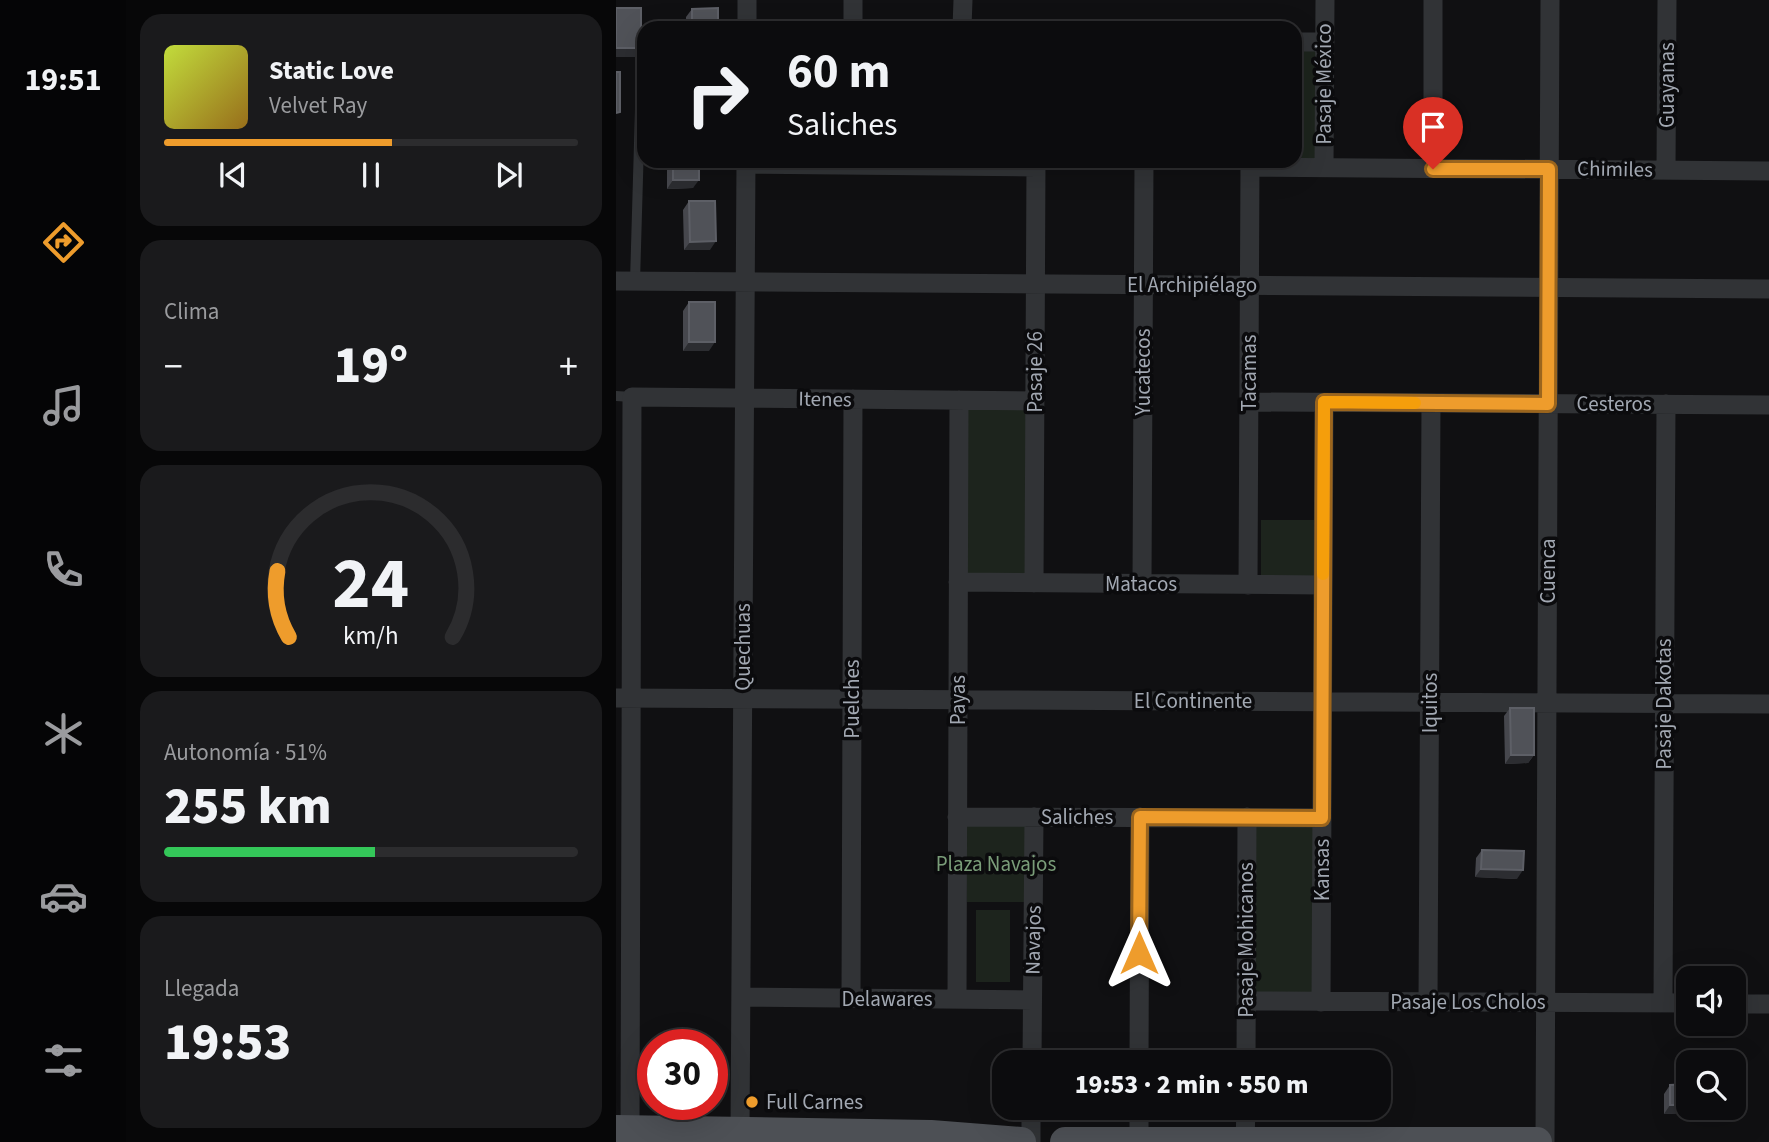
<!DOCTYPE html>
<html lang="es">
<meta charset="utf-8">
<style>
body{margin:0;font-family:"Source Sans 3",sans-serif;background:#1a1a1c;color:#f1f3f6;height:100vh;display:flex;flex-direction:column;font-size:26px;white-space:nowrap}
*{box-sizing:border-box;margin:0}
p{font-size:23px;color:#9a9b9e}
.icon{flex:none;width:38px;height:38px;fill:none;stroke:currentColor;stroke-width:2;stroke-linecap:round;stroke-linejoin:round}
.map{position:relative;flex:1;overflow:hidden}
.side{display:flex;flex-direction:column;gap:14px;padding:14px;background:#070708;width:490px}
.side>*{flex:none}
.guide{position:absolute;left:21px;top:21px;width:665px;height:147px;border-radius:21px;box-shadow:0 7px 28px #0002,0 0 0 2px #2c2c2e;background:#0c0c0e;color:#f1f3f6;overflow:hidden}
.tools{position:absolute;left:1060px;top:966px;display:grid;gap:14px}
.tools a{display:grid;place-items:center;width:70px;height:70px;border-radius:14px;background:#0c0c0e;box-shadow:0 7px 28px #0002,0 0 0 2px #2c2c2e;font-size:35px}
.speed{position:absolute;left:21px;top:1029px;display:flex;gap:14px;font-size:35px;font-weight:700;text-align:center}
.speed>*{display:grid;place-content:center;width:91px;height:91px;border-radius:50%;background:#0c0c0e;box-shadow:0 7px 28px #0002,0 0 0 2px #2c2c2e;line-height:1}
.speed .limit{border:10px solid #d22;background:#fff;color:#111}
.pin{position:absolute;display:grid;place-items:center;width:60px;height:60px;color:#fff;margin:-72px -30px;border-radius:50% 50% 50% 0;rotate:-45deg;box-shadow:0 0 7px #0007}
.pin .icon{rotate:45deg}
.me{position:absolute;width:77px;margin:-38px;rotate:0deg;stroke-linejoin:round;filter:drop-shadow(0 0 5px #0008)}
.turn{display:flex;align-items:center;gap:24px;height:147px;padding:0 35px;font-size:32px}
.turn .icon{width:91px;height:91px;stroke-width:2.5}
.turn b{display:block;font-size:49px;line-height:60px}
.big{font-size:52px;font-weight:800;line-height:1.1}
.side .tile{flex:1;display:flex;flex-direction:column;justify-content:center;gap:10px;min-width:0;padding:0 24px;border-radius:21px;background:#1a1a1c}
.side .dial{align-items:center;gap:0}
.dial svg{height:182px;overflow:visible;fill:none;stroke:#2c2c2e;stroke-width:7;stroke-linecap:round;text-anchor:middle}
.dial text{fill:#f1f3f6;stroke:none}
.song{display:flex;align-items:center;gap:21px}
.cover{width:84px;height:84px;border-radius:10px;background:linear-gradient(135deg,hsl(70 70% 55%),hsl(40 70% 35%))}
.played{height:7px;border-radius:4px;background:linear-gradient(90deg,#ee9c2c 55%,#2c2c2e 55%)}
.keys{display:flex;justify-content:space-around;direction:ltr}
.heat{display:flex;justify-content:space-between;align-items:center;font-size:38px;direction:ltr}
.charge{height:10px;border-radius:5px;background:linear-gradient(90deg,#34c759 51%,#2c2c2e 0)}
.trip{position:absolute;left:376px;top:1050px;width:399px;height:70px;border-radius:21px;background:#0c0c0e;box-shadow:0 7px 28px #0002,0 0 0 2px #2c2c2e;font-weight:800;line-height:70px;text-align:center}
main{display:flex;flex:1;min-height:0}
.tabs{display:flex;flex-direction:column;width:126px;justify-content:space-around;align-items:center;background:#050506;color:#9a9b9e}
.tabs .icon{width:49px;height:49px}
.tabs .active{color:#ee9c2c}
.tabs b{font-size:32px;color:#f1f3f6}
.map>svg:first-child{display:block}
.green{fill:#1d241d}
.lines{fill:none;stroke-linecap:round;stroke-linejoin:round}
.service{stroke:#313336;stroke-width:10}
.minor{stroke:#313336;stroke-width:19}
.primary{stroke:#4d5055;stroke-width:30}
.wall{fill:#46474d}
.shaded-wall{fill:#2c2d31}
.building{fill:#505258;stroke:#5d5f66;stroke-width:2}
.route-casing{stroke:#9b651d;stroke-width:18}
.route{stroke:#ee9c2c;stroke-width:12}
.slow{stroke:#f59e0b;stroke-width:12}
.poi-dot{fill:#ee9c2c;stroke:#0b0b0d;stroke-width:2.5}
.labels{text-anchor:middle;stroke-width:7;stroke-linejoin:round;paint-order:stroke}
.street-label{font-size:21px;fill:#a2a8b2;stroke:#0b0b0d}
.park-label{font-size:21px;fill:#7a9d79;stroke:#0b0b0d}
.poi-label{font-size:21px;fill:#a2a8b2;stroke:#0b0b0d;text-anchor:start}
</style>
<main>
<nav class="tabs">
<b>19:51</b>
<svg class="icon active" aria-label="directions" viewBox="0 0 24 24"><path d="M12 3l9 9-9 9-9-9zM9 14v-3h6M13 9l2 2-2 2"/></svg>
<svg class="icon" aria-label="music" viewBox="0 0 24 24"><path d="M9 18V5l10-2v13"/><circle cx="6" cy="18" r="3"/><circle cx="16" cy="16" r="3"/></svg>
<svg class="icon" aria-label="phone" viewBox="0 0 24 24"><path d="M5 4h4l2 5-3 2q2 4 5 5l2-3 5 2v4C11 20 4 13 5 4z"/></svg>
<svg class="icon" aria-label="climate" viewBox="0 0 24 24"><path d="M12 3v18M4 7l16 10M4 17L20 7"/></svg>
<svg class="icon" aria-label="car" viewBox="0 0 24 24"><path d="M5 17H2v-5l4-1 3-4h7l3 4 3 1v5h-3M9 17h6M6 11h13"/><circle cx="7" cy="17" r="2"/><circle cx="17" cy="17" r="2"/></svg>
<svg class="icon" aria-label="filters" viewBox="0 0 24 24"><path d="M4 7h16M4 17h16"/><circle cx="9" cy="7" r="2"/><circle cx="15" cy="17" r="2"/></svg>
</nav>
<section class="side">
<div class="tile">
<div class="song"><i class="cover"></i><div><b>Static Love</b><p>Velvet Ray</p></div></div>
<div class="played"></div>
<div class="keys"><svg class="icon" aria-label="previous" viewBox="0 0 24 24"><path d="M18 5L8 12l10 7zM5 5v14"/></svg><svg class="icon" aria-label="pause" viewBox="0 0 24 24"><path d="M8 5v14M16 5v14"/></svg><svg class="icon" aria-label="next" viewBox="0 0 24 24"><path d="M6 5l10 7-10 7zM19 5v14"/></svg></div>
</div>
<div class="tile"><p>Clima</p>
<div class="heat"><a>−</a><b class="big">19°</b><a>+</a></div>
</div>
<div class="tile dial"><svg viewBox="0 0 100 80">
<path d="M14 69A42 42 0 1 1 86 69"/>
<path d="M14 69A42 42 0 0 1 9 40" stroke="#ee9c2c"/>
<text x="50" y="56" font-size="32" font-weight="700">24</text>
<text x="50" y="72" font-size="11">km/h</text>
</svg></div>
<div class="tile"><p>Autonomía · 51%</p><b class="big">255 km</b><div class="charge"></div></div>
<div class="tile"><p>Llegada</p><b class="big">19:53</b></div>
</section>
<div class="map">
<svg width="1153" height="1142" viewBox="0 0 1153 1142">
<rect width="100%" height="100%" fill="#101012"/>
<path class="green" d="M679 50H706L705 162 679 161Z
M412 407 411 576H351L350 410Z
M645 520H700V577H645Z
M700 823V997H637V824Z
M350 826H410V902H351Z
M360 910H394V982H360Z"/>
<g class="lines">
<path class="service" d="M19 282 25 74
M0 396 16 397"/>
<path class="minor" d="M131 28V0
M237 28V0
M346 28 347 0
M679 42H709
M130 164 420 167
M634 167 1153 171
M708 167 709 0
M817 168V0
M1050 170 1051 0
M0 281 1153 289
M633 402 1153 405
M342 582 707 585
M418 583 420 161
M526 584 528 161
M632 585 634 161
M0 698 1153 704
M341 817 706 818
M125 997 416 1000
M235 998 237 399
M341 999 343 400
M630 1001 1073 1003
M705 1002 708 403
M812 1002 815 403
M1047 1003 1050 404
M1118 1004H1153
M416 1062 418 817
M523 1062 524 817
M630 1062 631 817
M523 1108V1141
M14 1130 16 397 419 401
M124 1132 130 161
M629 1141 630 1108
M415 1142V1108
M929 1142 934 0"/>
<path class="primary" d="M0 1130 315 1135 405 1142
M449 1142H921"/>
</g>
<path class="wall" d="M76 9 102 28H70V17Z
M51 161H83L77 188 51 189Z
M73 201 94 250H68L67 210Z
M73 302 93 351H67V311Z
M894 708 918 755 912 763 889 764 888 716Z
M866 850 901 879 859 877 860 858Z
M1054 1085 1074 1108 1070 1113 1048 1114V1094Z"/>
<path class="shaded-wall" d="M0 48H25L19 57H0Z
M57 180H83L77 188 51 189Z
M100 241 94 250H68L74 242Z
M73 342H99L93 351H67Z
M895 755H918L912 763 889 764Z
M865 869 907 870 901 879 859 877Z
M1054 1105H1073L1074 1108 1070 1113 1048 1114Z"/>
<path class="building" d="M0 8H25V48H0Z
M102 8V28H76V9Z
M0 72H4V112L0 113Z
M57 161H83V180H57Z
M73 201H99L100 241 74 242Z
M73 302H99V342H73Z
M894 708H918V755H895Z
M866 850 908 851 907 870 865 869Z
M1073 1084V1105H1054V1085Z"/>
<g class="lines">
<g class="route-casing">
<path id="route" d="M523 953 524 817 706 818 708 402 932 404 933 169H817"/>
</g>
<use href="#route" class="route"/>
<path class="slow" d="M707 574 708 402 799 403"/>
</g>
<circle class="poi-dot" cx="136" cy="1102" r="7"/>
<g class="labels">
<g class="street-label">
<text transform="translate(708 84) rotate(-90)" y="7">Pasaje México</text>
<text transform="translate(1051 85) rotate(-90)" y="7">Guayanas</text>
<text transform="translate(999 169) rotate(1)" y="7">Chimiles</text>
<text x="576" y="292">El Archipiélago</text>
<text transform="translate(419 372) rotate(-90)" y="7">Pasaje 26</text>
<text transform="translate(527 372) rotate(-90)" y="7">Yucatecos</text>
<text transform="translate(633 373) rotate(-90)" y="7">Tacamas</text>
<text transform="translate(209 399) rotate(1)" y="7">Itenes</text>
<text x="998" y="411">Cesteros</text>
<text transform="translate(932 571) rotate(-90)" y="7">Cuenca</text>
<text x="525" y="591">Matacos</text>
<text transform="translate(127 647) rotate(-90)" y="7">Quechuas</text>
<text transform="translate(236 699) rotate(-90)" y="7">Puelches</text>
<text transform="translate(342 700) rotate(-90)" y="7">Payas</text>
<text x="577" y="708">El Continente</text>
<text transform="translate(814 703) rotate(-90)" y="7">Iquitos</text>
<text transform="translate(1048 704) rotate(-90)" y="7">Pasaje Dakotas</text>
<text x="461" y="824">Saliches</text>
<text transform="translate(706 870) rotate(-90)" y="7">Kansas</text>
<text transform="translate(417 940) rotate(-89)" y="7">Navajos</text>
<text transform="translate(630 940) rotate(-90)" y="7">Pasaje Mohicanos</text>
<text x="271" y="1006">Delawares</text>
<text x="852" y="1009">Pasaje Los Cholos</text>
</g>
<g class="park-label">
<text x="380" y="871">Plaza Navajos</text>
</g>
<g class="poi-label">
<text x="150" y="1109">Full Carnes</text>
</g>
</g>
</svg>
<div class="tools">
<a><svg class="icon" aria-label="sound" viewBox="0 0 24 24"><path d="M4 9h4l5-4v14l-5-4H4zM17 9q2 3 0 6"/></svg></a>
<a><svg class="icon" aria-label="search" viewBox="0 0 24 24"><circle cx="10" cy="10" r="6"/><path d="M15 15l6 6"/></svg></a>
</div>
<div class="speed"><div class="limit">30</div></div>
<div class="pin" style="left:817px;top:169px;background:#d93025"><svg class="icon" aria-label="arrive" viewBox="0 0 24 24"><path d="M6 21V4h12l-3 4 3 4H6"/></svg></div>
<svg class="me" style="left:523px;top:953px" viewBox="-20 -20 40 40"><path d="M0-17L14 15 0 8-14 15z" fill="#ee9c2c" stroke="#fff" stroke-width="4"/></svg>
<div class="trip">19:53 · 2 min · 550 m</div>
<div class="guide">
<div class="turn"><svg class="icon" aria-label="right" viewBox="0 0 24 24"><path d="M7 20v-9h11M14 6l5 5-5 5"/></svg><div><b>60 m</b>Saliches</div></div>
</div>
</div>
</main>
